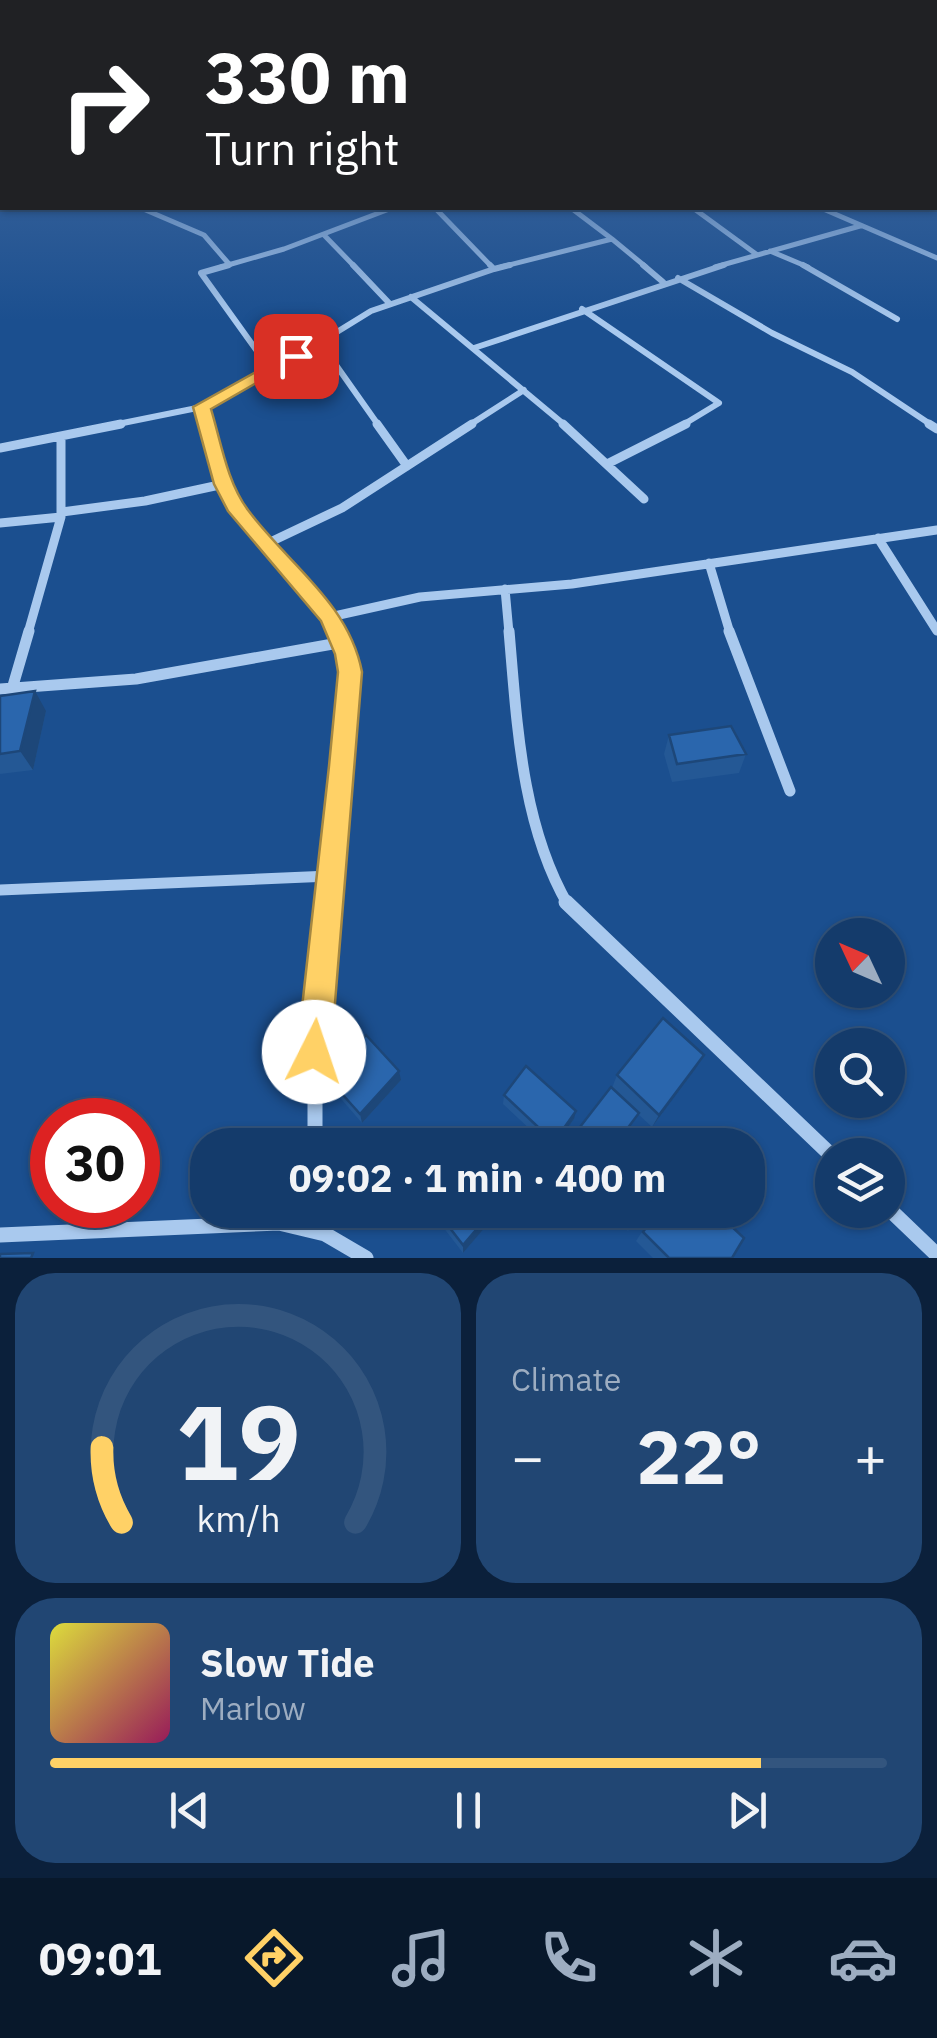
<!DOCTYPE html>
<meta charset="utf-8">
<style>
body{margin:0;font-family:"IBM Plex Sans",sans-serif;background:#214673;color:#f1f3f6;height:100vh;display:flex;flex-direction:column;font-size:38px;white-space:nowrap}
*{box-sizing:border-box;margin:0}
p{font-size:32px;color:#9dadc1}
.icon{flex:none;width:55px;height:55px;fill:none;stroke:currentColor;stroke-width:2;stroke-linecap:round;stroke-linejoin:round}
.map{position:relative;height:1258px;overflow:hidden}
.side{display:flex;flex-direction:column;gap:15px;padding:15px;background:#0b203b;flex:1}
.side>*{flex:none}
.hud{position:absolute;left:0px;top:0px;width:938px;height:210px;box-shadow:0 2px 8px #0004,0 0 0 2px #33557e;background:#202124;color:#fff;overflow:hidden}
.needle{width:65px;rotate:314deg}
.buttons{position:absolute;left:815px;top:918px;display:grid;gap:20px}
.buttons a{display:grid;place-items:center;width:90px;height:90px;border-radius:50%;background:#143b6b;box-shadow:0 2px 8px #0004,0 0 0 2px #33557e;font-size:50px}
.speed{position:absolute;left:30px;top:1098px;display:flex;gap:20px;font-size:50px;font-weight:700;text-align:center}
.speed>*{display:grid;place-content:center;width:130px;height:130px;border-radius:50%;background:#143b6b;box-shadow:0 2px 8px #0004,0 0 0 2px #33557e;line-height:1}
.speed .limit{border:15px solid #d22;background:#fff;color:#111}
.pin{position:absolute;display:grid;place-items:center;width:85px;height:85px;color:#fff;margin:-42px;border-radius:20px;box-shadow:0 5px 15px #0006}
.me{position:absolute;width:110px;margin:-55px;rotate:4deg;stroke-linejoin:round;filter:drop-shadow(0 0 8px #0008)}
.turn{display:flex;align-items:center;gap:35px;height:210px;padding:0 40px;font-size:45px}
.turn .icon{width:130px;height:130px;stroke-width:2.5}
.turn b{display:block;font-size:70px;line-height:85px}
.big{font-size:75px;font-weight:700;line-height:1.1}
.side .tile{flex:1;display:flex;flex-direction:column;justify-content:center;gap:15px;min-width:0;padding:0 35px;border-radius:40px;background:#214673}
.side .dial{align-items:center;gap:0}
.dial svg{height:260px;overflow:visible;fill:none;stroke:#33557e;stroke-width:7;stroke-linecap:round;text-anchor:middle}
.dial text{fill:#f1f3f6;stroke:none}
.song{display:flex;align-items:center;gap:30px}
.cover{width:120px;height:120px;border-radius:15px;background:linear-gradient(135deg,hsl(60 70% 55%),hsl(330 70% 35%))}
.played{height:10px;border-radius:5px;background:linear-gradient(90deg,#ffd166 85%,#33557e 85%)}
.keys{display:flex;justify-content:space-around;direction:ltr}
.heat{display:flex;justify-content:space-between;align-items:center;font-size:55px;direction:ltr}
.side .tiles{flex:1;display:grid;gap:15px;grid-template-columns:1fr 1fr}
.tile:last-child{grid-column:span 2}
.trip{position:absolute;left:190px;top:1128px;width:575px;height:100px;border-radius:40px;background:#143b6b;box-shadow:0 2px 8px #0004,0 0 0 2px #33557e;font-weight:700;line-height:100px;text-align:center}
.menu{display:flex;height:160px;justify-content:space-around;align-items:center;background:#08182b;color:#9dadc1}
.menu .icon{width:70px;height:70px}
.menu .on{color:#ffd166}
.menu b{font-size:45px;color:#f1f3f6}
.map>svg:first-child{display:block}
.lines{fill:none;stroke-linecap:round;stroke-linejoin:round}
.street-far4{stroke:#a9c9ee;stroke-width:5}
.street-far3{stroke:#a9c9ee;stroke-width:6}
.street-far2{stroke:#a9c9ee;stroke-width:9}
.street-far1{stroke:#a9c9ee;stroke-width:11}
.street{stroke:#a9c9ee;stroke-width:15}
.wall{fill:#245895}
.shaded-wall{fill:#1d4779}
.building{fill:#2a66ad;stroke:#1d4779;stroke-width:2.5}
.route{fill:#ffd166;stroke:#a68842;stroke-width:2.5}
</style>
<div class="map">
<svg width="937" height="1258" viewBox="0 0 937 1258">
<rect width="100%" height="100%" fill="#1b4f8f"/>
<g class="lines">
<path class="street-far4" d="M141 208 204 235 229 264
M435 208 492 267
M693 208 756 254
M821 208 937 258
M324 235 355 267
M612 239 646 267
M770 251 808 267
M221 267 284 249 392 208
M501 267 612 239 571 208
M715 267 860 226"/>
<path class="street-far3" d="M229 265 201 273 272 372
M353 265 390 304
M643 265 663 282
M803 265 897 319
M494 269 510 265
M678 278 772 333 852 372 933 426
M411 297 566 426
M582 309 719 403 681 426
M319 341 379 426
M474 348 724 265
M202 407 206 426
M108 426 202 407 272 372 371 311 494 269 490 265
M468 426 524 390"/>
<path class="street-far2" d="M206 424C216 465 229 504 257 537 284 568 319 595 337 633
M377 424 407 466
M563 424 644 499
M929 424 937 429
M0 448 121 424
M607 464 686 424
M62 512 145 501 224 484
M0 523 61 517
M878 538 937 631
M264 545 342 508 472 424
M709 563 730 633
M505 589 509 633
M330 617 420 597 572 584 937 530
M28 633 61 517V437"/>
<path class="street-far1" d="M509 631C517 722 521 824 568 905
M729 631 790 791
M0 689 136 679 344 642
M12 689 29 631
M0 890 330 876
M325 905 350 672 336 631"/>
<path class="street" d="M566 902 832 1156
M315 1145V1027L325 902
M888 1208 937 1255
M318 1210 320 1229
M0 1235 279 1223 325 1234 366 1258"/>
</g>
<path class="wall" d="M0 696 46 711 33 770 0 774Z
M669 735 746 754 739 773 672 782 664 754Z
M704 1055 696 1068 652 1127 638 1114 634 1121 612 1088 617 1075Z
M326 1076 401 1080 362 1123 329 1085Z
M504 1095 574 1119 555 1145H547L503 1104Z
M430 1210H499L463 1253Z
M608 1210H643L628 1231Z
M656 1210H714L732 1258H653L636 1241Z"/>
<path class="shaded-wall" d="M35 691 46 711 33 770 20 751Z
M704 1055 696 1068 652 1127 659 1115Z
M399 1071 401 1080 362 1123 360 1114Z
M576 1111 574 1119 555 1145H553Z
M493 1210H499L498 1212 463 1253V1245Z"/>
<path class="building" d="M35 691 20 751 0 754V696Z
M731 726 746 754 677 764 669 735Z
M663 1018 704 1055 659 1115 617 1075Z
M366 1035 399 1071 360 1114 326 1076Z
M526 1066 576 1111 554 1142 504 1095Z
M611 1087 639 1113 615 1145H566Z
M436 1210H493L463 1245Z
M618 1210H643L632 1225Z
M658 1210H714L744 1238 732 1258H669L643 1232Z
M33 1253 31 1258H0V1254Z"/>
<linearGradient id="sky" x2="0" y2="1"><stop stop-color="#0f2b4f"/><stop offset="0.45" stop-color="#39639b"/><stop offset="1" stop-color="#39639b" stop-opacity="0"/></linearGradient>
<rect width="937" height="321" fill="url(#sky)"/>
<path class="route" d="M290 353 303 356 211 409C221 442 227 482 248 510 288 564 349 603 362 672L331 1052 326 1064 314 1069 302 1064 297 1052 329 766 338 672 335 654 321 621 228 511 214 484 193 407Z"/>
</svg>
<div class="buttons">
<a><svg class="needle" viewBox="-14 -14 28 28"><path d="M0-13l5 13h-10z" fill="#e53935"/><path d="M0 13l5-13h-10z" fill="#9dadc1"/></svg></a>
<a><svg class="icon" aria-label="search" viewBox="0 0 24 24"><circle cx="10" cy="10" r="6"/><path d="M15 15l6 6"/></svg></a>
<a><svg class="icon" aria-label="layers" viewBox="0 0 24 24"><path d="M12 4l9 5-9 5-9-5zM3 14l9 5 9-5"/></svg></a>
</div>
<div class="speed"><div class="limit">30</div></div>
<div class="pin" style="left:296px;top:356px;background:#d93025"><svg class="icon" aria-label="arrive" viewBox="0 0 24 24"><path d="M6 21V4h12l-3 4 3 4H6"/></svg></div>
<svg class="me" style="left:314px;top:1052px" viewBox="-20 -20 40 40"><circle r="19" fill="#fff"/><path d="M0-13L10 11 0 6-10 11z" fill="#ffd166"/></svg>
<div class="trip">09:02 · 1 min · 400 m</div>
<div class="hud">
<div class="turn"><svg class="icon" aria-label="right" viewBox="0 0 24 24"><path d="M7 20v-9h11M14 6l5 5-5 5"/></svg><div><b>330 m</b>Turn right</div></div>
</div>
</div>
<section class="side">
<div class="tiles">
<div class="tile dial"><svg viewBox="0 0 100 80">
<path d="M14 69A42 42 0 1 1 86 69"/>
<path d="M14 69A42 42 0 0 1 8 46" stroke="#ffd166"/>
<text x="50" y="56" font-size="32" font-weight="700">19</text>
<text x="50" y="72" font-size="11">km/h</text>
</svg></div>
<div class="tile"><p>Climate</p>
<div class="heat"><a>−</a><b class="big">22°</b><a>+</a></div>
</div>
<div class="tile">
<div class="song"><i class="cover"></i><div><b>Slow Tide</b><p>Marlow</p></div></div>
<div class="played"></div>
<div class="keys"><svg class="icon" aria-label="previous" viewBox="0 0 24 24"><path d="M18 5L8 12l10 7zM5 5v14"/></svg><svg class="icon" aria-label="pause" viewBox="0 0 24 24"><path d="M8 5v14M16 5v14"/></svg><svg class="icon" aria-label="next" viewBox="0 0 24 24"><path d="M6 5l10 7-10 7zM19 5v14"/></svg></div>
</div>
</div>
</section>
<nav class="menu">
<b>09:01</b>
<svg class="icon on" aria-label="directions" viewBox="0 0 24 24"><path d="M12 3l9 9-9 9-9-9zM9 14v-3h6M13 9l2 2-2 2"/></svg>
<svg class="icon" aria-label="music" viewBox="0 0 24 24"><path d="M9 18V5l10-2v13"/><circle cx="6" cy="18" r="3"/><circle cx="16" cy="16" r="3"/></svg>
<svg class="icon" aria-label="phone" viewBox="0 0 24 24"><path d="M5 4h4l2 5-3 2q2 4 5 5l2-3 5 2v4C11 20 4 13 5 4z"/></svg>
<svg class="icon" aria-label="climate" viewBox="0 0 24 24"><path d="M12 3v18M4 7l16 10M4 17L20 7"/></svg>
<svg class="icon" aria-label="car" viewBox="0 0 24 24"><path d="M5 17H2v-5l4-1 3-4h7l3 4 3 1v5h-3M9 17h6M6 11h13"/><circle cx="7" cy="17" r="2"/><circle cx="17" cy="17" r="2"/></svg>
</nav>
